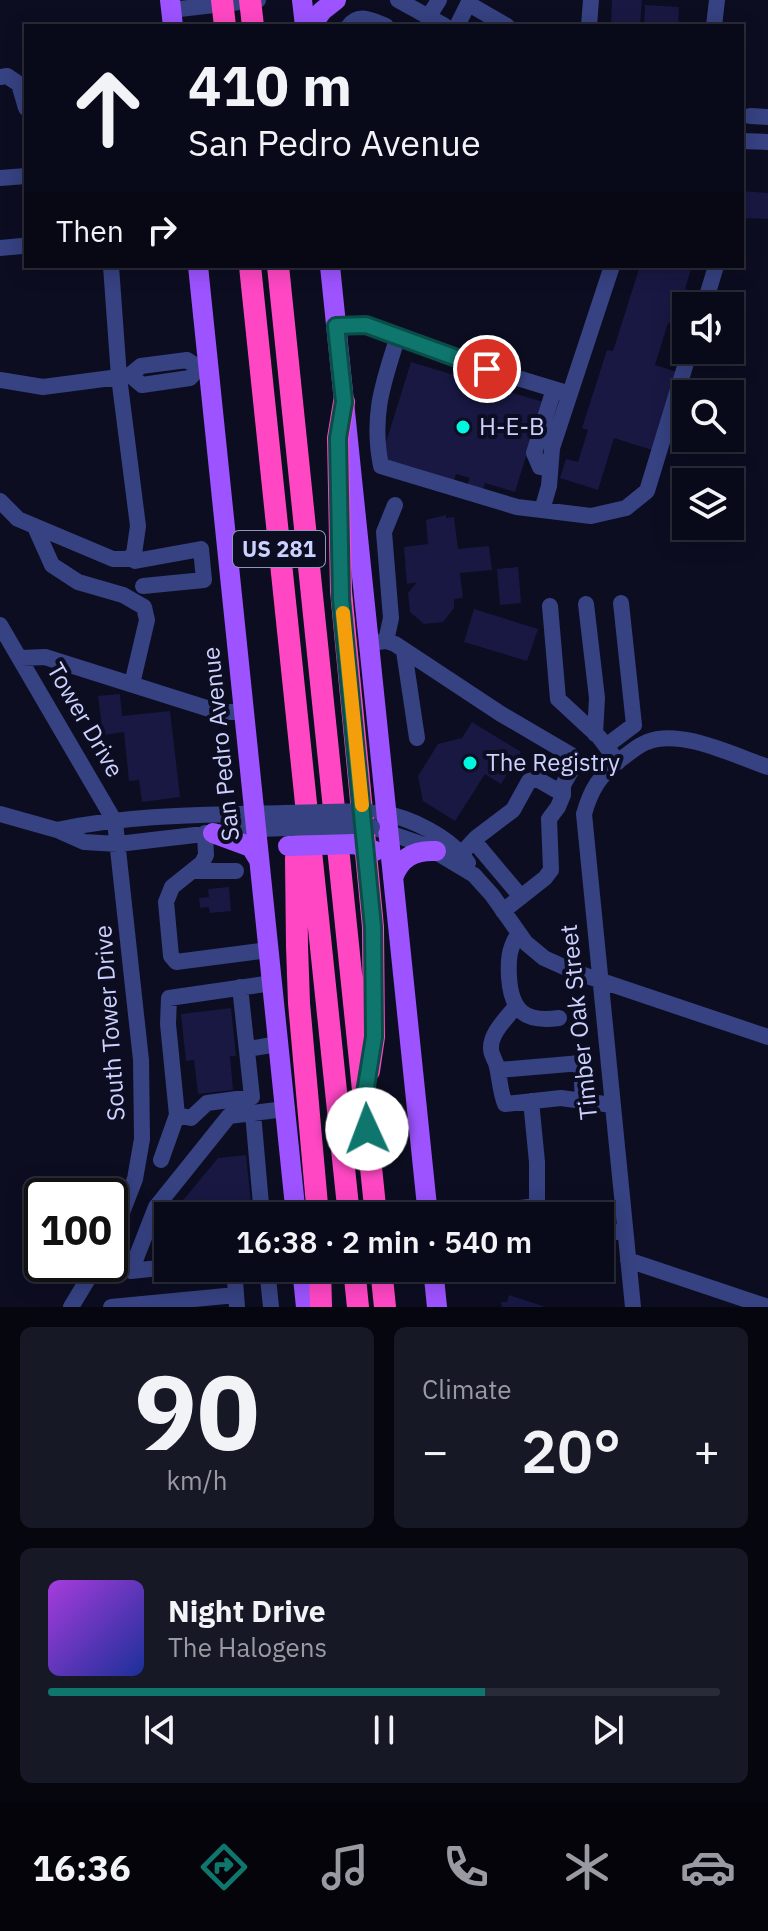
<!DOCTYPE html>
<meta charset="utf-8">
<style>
body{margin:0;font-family:"IBM Plex Sans",sans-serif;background:#171826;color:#f1f3f6;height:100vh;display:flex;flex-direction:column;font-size:30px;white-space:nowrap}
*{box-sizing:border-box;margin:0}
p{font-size:26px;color:#999aa2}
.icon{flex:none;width:44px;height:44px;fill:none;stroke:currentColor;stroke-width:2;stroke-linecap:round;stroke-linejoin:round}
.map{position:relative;height:1307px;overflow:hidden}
.side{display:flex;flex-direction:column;gap:20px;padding:20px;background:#05060e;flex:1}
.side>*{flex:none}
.top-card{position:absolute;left:24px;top:24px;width:720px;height:244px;border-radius:0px;box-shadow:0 4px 20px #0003,0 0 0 2px #292b38;background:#090a19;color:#f1f3f6;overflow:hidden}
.tools{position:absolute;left:672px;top:292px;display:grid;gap:16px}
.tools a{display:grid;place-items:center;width:72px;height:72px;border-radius:0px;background:#090a19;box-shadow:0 4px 20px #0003,0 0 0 2px #292b38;font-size:40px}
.speed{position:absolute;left:24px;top:1178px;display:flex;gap:16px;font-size:40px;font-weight:700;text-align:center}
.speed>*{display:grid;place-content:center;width:104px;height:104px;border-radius:50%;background:#090a19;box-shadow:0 4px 20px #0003,0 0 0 2px #292b38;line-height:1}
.speed .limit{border:4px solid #111;border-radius:12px;background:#fff;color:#111}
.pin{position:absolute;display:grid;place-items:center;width:68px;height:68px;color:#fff;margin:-34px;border:4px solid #fff;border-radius:50%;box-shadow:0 2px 8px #0007}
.me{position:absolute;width:88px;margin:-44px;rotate:358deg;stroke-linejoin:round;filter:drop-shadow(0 0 6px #0008)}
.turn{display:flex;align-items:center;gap:28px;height:168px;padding:0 32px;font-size:36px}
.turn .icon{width:104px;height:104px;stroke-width:2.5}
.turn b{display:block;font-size:56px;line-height:68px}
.then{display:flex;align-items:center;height:76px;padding:0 32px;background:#0003;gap:16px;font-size:30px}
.big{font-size:60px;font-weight:600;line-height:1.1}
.side .tile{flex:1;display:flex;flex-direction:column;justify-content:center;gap:12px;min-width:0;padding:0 28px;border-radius:12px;background:#171826}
.side .dial{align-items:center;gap:0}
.dial b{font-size:104px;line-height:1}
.song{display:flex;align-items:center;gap:24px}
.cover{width:96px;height:96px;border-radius:12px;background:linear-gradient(135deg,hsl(280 70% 55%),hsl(230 70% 35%))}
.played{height:8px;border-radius:4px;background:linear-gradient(90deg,#0f766e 65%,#292b38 65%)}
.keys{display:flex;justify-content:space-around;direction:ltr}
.heat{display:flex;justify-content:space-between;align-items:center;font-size:44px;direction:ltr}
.side .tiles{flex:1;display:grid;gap:20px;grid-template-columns:1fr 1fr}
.tile:last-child{grid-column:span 2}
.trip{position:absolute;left:154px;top:1202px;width:460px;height:80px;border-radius:0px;background:#090a19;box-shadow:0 4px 20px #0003,0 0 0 2px #292b38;font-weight:600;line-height:80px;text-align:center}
.menu{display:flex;height:128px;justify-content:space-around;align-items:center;background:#04040a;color:#999aa2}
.menu .icon{width:56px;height:56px}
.menu .on{color:#0f766e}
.menu b{font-size:36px;color:#f1f3f6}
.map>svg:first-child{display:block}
.building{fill:#181843}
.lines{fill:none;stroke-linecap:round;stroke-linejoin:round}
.minor{stroke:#364282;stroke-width:16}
.major{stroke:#9d53ff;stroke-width:20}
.highway{stroke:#ff47c4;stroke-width:22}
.minor-bridge{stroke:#364282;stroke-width:16}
.major-bridge{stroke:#9d53ff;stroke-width:20}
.highway-bridge{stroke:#ff47c4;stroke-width:22}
.route-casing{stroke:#0a4d48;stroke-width:20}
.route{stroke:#0f766e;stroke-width:14}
.slow{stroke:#f59e0b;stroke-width:14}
.poi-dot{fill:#00f7df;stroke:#0c0d21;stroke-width:3}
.labels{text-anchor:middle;stroke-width:8;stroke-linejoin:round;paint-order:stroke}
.shield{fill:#0c0d21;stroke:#9296bc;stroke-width:2}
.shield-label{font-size:22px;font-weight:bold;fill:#ccd1ff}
.poi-label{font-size:24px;fill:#ccd1ff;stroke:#0c0d21;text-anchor:start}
.street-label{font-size:24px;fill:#ccd1ff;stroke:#0c0d21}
</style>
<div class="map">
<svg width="768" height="1307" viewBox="0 0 768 1307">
<rect width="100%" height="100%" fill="#0c0d21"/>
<path class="building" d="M612 0H642L640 26H611Z
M645 5 679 7 678 26H644Z
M742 191 768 193V219L742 218Z
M640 266H692L685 289 700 293 695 306H686V328L668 323 655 365 677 372 652 450 614 438 598 490 560 478 566 459 578 462 588 430 582 428 607 350 613 351Z
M411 362 543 402 515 492 485 483 483 490 467 485 470 478 456 474 454 480 410 466 408 471 384 463 383 452Z
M446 515V518L454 517 458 549 489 546 492 570 460 573 463 598 454 599V608L443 622 424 624 410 612 408 593 417 582 407 584 404 547 428 544 426 520Z
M518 567 521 603 500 605 497 569Z
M474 609 538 629 527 661 464 642Z
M120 694 122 716 170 711 180 797 142 802 139 780 129 781 124 732 103 735 98 696Z
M472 722 521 752 501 784 485 774 455 821 423 801 418 776 438 744 462 738Z
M229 887 231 911 210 913 209 907 200 908 199 898 209 897 208 889Z
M231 1008 236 1056H230L233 1090 198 1094 194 1060 186 1061 181 1014Z
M246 1155 252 1213 250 1216H170L218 1158Z
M509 1295 543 1306V1307H502L501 1302H507Z"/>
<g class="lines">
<path class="minor" d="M398 0 445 26
M469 4 507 26
M171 10 258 0
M429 16 439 0
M349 26C359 12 372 21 386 26
M457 26 470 0
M589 26 591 0
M714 26 717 0
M0 77 7 76 19 84 26 108
M750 116 768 117
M742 141 768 142
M0 178 26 176
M0 248 22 246
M704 306 716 266
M336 326 366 325 442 351 471 364 570 394
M398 336C383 383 371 415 381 466L517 507 591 516 626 508 647 491 690 350
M130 375 142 385 190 378 199 368
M0 380 43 387 119 377 130 375 141 366 187 360 199 368H206
M550 469 540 467 534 453 554 389
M0 501 18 519 113 559H128L134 554 138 526 119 377 111 266
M542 510 549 486 552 448 612 266
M35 527 52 565 78 582 123 595 144 607 147 620 132 684
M135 561 201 549 204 580 143 586
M586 604 597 698 595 734
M550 606 558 699 599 737 618 762
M0 625 115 822 141 1060 142 1139 135 1179 110 1243
M386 641 391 618 384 532 395 505
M369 643 386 641 395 644 501 714 571 755 576 762 563 785V795L558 807 549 819 551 870 545 878 503 911
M404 651 417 738
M21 658 45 657 219 712H244
M606 746 634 725 621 603
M378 812C409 817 450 836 468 863
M0 814 57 830 84 842 118 844 238 830 286 828
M378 829 424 845 474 875 492 895 526 943 544 958 575 972 768 1037
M57 830C131 814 209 815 284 813
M205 833 206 855 202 863 172 887 166 902 171 956 176 962 269 950
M474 841 521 897
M461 854 476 838 513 810 529 781 537 779 563 794
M194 871H236
M518 934C509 949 508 959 509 977 511 1010 524 1023 559 1018
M516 1006C507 1018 490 1033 491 1049 491 1055 496 1061 497 1067 500 1080 500 1091 505 1104L561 1098 612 1105
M248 1049 278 1044
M498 1070 581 1063 583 1102
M531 1101 537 1162V1216
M253 1113 262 1216
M177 1115 191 1118 207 1103 252 1097 240 987
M161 1160 177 1115 168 1024 169 998 272 983
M458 1216 536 1206
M600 1233 625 1231
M628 1260 768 1307
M168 1267 131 1271 156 1207 229 1116 285 1109
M234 1268 237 1307
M267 1268 271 1307
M71 1307 97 1264
M111 1307 236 1295
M633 1307 584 814C591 789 600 775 621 759 630 753 638 745 647 742 681 728 735 756 768 767"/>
<path class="major" d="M170 0 173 26
M302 0 305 26
M311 26 322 11 336 0
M198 266 296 1216
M330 266 428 1216
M213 833 251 847 259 860
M393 878C400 857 415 850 436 851
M302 1268 306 1307
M433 1268 437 1307"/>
<path class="highway" d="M250 266 349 1216
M278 266 376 1216
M344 402 338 438 341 591 373 927 374 1037 369 1071
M309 832 296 858 297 946 299 1003 318 1216
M320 1268 321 1307
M354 1268 358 1307
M381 1268 385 1307"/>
<path class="minor-bridge" d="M284 813 368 811
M286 828 372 827"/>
<path class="major-bridge" d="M288 846 354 844 375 851"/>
<path class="highway-bridge" d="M222 0 225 26
M250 0 253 26"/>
</g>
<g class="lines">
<g class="route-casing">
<path id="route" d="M367 1129 364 1099 374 1037 373 927 341 599 338 438 344 402 336 326 366 325 487 369"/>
</g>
<use href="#route" class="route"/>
<path class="slow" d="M343 613 362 805"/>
</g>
<g class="poi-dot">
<circle cx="463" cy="427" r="8"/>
<circle cx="470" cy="763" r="8"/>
</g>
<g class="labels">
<rect class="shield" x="233" y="531" width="92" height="36" rx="6"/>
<g class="shield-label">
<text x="279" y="557">US 281</text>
</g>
<g class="poi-label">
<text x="479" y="435">H-E-B</text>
<text x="486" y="771">The Registry</text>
</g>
<g class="street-label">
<text transform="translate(85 720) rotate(60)" y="8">Tower Drive</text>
<text transform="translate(221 744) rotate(-96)" y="8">San Pedro Avenue</text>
<text transform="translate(579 1022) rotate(-96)" y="8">Timber Oak Street</text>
<text transform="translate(110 1023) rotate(-94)" y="8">South Tower Drive</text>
</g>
</g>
</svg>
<div class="tools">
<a><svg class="icon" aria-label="sound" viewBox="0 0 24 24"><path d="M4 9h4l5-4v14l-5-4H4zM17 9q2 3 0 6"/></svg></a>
<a><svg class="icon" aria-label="search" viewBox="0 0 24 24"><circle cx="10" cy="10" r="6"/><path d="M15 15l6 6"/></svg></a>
<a><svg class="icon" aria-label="layers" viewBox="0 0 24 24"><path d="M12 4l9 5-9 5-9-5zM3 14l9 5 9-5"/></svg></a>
</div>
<div class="speed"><div class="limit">100</div></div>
<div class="pin" style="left:487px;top:369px;background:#d93025"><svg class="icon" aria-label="arrive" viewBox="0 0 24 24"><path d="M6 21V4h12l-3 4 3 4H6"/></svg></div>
<svg class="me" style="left:367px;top:1129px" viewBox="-20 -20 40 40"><circle r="19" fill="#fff"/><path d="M0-13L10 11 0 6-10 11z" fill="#0f766e"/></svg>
<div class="trip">16:38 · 2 min · 540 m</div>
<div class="top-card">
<div class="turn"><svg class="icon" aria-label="ahead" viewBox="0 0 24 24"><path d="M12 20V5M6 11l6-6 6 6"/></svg><div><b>410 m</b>San Pedro Avenue</div></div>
<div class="then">Then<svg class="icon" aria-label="right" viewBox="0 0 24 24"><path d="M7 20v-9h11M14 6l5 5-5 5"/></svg></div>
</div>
</div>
<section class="side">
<div class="tiles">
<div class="tile dial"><b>90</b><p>km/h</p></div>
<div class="tile"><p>Climate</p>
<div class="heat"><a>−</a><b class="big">20°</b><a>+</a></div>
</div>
<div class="tile">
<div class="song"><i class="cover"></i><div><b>Night Drive</b><p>The Halogens</p></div></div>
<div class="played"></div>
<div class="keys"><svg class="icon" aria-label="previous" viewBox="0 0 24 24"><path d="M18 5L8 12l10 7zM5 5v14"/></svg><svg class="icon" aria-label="pause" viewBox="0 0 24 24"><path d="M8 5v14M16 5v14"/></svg><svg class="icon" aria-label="next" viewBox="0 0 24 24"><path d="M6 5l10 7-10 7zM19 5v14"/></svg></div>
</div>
</div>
</section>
<nav class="menu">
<b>16:36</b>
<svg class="icon on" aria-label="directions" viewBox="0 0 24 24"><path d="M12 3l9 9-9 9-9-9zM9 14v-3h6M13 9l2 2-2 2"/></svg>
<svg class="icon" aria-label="music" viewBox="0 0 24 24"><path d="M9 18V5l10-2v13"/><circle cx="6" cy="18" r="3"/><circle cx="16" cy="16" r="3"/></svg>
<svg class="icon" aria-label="phone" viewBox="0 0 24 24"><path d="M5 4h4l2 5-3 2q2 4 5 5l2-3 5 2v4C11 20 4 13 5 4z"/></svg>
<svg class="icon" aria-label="climate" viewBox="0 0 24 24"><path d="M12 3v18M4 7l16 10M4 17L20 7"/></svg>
<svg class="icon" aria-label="car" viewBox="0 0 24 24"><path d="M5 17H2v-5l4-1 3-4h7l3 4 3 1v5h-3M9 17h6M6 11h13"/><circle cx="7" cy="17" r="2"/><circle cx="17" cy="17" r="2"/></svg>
</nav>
